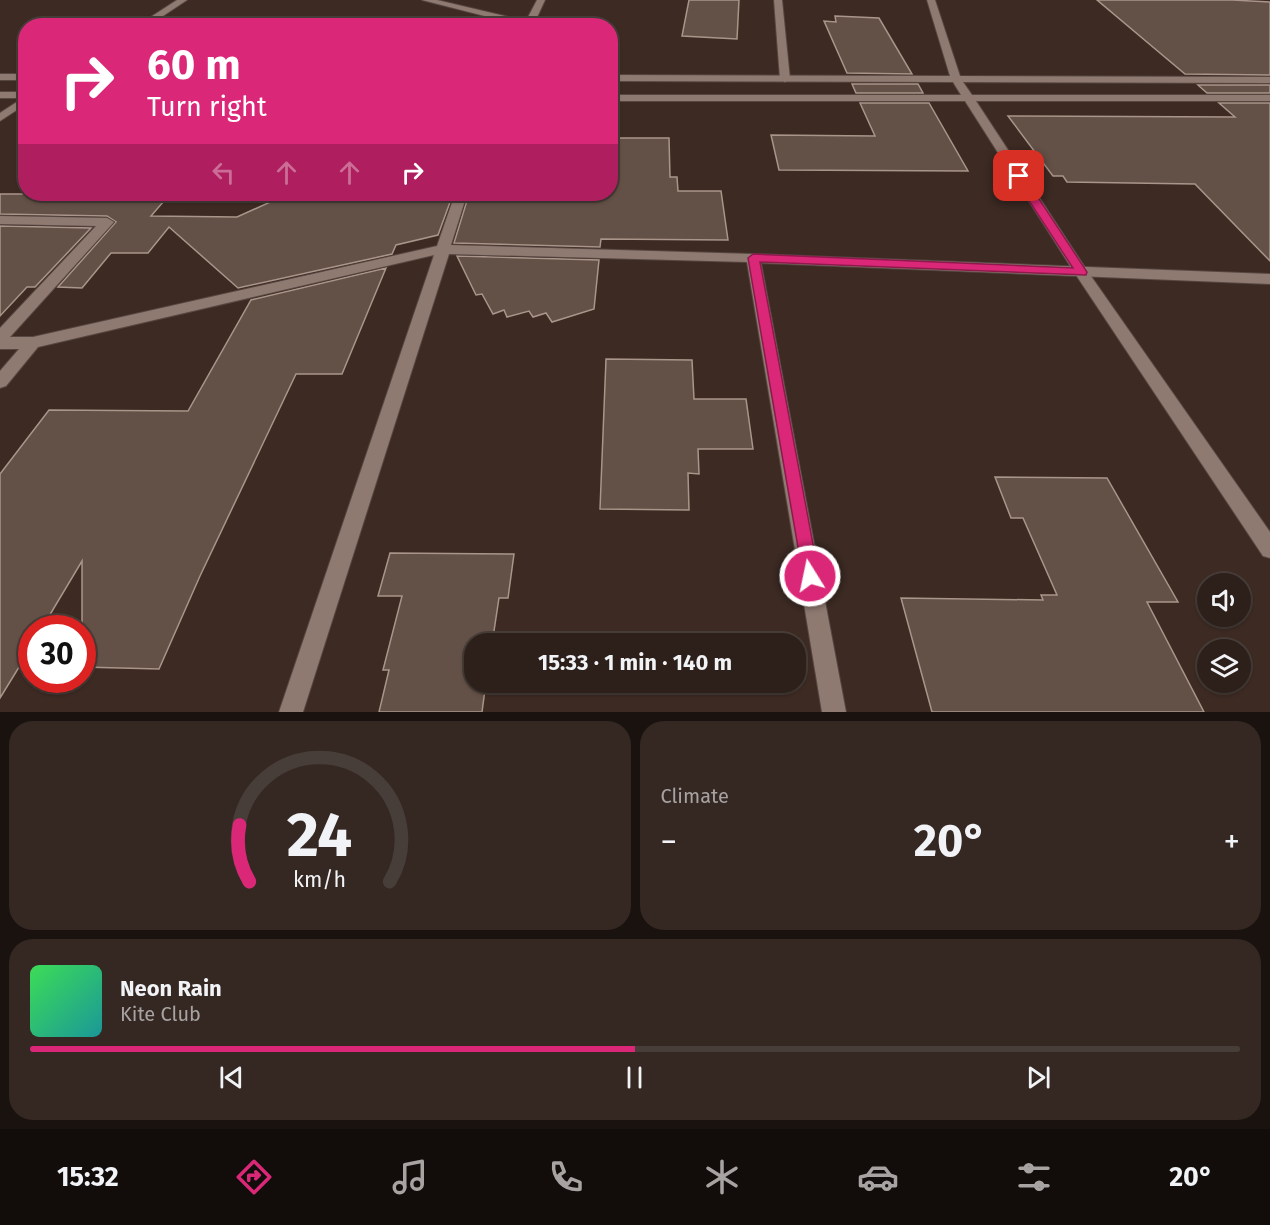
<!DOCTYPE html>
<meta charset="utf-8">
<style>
body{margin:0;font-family:"Fira Sans",sans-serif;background:#352823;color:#f1f3f6;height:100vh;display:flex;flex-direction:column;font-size:22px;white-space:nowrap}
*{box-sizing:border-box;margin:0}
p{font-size:20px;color:#a7a3a2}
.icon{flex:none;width:33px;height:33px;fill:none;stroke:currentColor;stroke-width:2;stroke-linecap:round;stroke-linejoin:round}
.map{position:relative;height:712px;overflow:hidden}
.drawer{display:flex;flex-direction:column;gap:9px;padding:9px;background:#19120e;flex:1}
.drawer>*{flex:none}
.hud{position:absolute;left:18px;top:18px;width:600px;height:183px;border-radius:24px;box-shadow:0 2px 4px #0004,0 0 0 2px #483e39;background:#db2777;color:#fff;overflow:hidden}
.buttons{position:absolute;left:1197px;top:573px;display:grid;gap:12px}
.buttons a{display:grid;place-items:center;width:54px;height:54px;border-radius:50%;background:#2d201a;box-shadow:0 2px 4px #0004,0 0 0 2px #483e39;font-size:30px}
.speed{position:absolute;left:18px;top:615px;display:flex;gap:12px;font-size:30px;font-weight:700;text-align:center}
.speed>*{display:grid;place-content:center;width:78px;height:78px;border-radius:50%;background:#2d201a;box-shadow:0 2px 4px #0004,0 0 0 2px #483e39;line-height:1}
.speed .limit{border:9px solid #d22;background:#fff;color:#111}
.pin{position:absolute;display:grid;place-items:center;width:51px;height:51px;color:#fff;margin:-26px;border-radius:12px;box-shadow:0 3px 9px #0006}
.me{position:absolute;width:66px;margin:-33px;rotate:350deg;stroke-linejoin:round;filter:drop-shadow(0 0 4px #0008)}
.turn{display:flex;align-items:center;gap:21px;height:126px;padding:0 30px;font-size:27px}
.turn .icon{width:78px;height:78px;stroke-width:2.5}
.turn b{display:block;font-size:42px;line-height:51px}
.lanes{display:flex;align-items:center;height:57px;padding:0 30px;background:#0003;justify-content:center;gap:30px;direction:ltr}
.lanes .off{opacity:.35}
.big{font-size:45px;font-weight:700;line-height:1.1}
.drawer .card{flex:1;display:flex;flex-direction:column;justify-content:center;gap:9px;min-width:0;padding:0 21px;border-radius:24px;background:#352823}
.drawer .dial{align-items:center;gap:0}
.dial svg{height:156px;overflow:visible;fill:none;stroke:#483e39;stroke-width:7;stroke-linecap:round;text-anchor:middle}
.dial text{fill:#f1f3f6;stroke:none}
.song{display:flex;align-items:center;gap:18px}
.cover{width:72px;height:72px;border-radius:9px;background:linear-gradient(135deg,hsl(130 70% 55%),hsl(180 70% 35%))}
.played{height:6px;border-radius:3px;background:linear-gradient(90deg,#db2777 50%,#483e39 50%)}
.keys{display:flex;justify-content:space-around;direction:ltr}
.heat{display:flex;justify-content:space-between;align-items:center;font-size:33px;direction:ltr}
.drawer .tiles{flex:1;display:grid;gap:9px;grid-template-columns:1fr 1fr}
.card:last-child{grid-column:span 2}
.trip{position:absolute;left:464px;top:633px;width:342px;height:60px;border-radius:24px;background:#2d201a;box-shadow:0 2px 4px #0004,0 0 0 2px #483e39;font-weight:700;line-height:60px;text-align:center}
.tabs{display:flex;height:96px;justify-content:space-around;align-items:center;background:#120d0a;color:#a7a3a2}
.tabs .icon{width:42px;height:42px}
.tabs .active{color:#db2777}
.tabs b{font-size:27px;color:#f1f3f6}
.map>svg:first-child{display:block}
.building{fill:#635046;stroke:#aa958a;stroke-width:1.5}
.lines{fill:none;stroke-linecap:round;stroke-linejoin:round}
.minor-casing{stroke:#574741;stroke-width:2}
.tertiary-casing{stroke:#574741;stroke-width:2}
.minor{fill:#8f7a71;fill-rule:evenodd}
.tertiary{fill:#8f7a71;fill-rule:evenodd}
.route{fill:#db2777;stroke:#8e194d;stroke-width:1.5}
</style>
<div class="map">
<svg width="1270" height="712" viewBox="0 0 1270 712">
<rect width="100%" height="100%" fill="#3c2a23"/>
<path class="building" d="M689 0H739L737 39 682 36Z
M1097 0H1232L1270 2V75L1185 74Z
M835 16 879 18 912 74 847 73 824 21 836 22Z
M852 84H918L923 93H856Z
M1198 85H1270V93H1207Z
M860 103H929L968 171 779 170 771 135 875 136Z
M1219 103H1270V261L1195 184 1067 182 1063 176H1053L1008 116 1235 117Z
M614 138H669L670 177H677L678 191H721L728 240 601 239 600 247 454 243 469 194H610Z
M0 194H170L151 216 237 217 288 194H453L438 235 396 245 392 254 238 288 169 227 148 253H111L82 288 58 287 116 222 107 216 0 214Z
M0 226 91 228 35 287H27L0 316Z
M457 256 599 260 594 309 552 322 546 313 533 317 529 311 507 317 504 310 493 314 482 294 476 295Z
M386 268 342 374H296L200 576 159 669 82 667V561L42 628H32V646L0 698V474L49 410 188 411 251 300Z
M606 359 692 360 694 399H746L753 449H698L699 474 688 473 689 510 600 509Z
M995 477 1107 478 1178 602H1147L1204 712H932L901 598 1043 600 1041 595H1057L1023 518H1011Z
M390 553 514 554 508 598H499L492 644H474V682H486L482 712H379L389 670H383L402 596H378Z"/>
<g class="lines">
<g class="minor-casing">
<path id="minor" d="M177 0H187L148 26H137Z
M422 0H437L526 21 537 0H545L533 26H524Z
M774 0H782L790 79 785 82 780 79Z
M26 96V104L0 121V113Z
M455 194H467L451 245 753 254 1270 274V284L761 263 846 712H822L747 262 449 254 303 712H279L434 255 38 347 6 386 0 388V371L19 349H0V328L96 226 0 224V216L107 218 114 222 10 337H33L437 246Z"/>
</g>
<g class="tertiary-casing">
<path id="tertiary" d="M927 0H935L960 76 1270 77V83L963 82 972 95H1270V101H976L1086 269 1270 532V558L1263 556 1076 275 965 101H610V95H961L953 82 610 81V75L950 76Z
M0 74H26V80H0Z
M0 92H26V98H0Z"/>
</g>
<use href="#minor" class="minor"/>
<use href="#tertiary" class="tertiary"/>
</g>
<path class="route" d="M1015 173H1022L1087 272 1086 275 760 262 819 576 816 582 810 584 804 582 748 258 753 254 1073 268 1013 176Z"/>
</svg>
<div class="buttons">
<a><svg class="icon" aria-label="sound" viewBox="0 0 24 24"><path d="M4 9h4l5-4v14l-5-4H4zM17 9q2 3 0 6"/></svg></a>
<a><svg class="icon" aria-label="layers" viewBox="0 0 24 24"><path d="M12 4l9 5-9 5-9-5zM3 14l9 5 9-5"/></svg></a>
</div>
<div class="speed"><div class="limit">30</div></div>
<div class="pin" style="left:1019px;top:176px;background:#d93025"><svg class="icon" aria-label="arrive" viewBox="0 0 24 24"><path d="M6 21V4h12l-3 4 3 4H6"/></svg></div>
<svg class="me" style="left:810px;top:576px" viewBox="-20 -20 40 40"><circle r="17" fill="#db2777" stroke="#fff" stroke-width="3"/><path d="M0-11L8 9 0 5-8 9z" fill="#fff"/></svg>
<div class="trip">15:33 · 1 min · 140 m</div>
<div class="hud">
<div class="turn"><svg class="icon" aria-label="right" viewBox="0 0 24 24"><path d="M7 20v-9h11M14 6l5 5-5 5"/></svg><div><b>60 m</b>Turn right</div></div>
<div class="lanes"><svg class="icon off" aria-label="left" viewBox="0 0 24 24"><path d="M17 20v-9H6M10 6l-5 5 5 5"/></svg><svg class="icon off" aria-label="ahead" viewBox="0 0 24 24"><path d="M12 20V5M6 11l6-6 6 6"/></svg><svg class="icon off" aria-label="ahead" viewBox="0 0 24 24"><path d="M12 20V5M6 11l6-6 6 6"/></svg><svg class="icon" aria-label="right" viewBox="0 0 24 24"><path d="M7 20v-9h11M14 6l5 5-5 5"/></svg></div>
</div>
</div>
<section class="drawer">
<div class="tiles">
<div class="card dial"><svg viewBox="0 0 100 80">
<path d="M14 69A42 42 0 1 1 86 69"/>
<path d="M14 69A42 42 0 0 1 9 40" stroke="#db2777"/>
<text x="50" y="56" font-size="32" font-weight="700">24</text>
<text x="50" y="72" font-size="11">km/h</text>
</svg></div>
<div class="card"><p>Climate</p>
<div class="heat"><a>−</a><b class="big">20°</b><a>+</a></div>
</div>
<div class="card">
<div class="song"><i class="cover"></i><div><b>Neon Rain</b><p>Kite Club</p></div></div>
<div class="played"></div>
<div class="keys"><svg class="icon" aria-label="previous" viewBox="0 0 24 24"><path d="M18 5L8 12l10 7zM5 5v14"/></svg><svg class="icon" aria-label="pause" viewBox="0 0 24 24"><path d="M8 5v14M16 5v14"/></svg><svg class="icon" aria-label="next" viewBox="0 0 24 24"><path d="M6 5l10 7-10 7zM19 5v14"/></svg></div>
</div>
</div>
</section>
<nav class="tabs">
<b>15:32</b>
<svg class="icon active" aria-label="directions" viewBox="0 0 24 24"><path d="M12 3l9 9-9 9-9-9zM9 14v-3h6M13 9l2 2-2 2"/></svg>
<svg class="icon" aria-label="music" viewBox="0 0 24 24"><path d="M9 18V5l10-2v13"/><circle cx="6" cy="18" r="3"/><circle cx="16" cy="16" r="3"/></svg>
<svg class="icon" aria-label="phone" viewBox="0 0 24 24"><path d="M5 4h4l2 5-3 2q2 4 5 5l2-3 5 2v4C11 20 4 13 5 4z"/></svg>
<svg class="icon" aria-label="climate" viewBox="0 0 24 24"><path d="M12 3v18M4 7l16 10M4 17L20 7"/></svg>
<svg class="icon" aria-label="car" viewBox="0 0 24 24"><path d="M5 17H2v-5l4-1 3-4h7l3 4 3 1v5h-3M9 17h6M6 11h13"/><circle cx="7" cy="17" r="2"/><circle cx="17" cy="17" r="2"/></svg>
<svg class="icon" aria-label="filters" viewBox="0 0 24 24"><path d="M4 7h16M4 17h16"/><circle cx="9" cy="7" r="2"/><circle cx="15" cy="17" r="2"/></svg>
<b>20°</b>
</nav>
